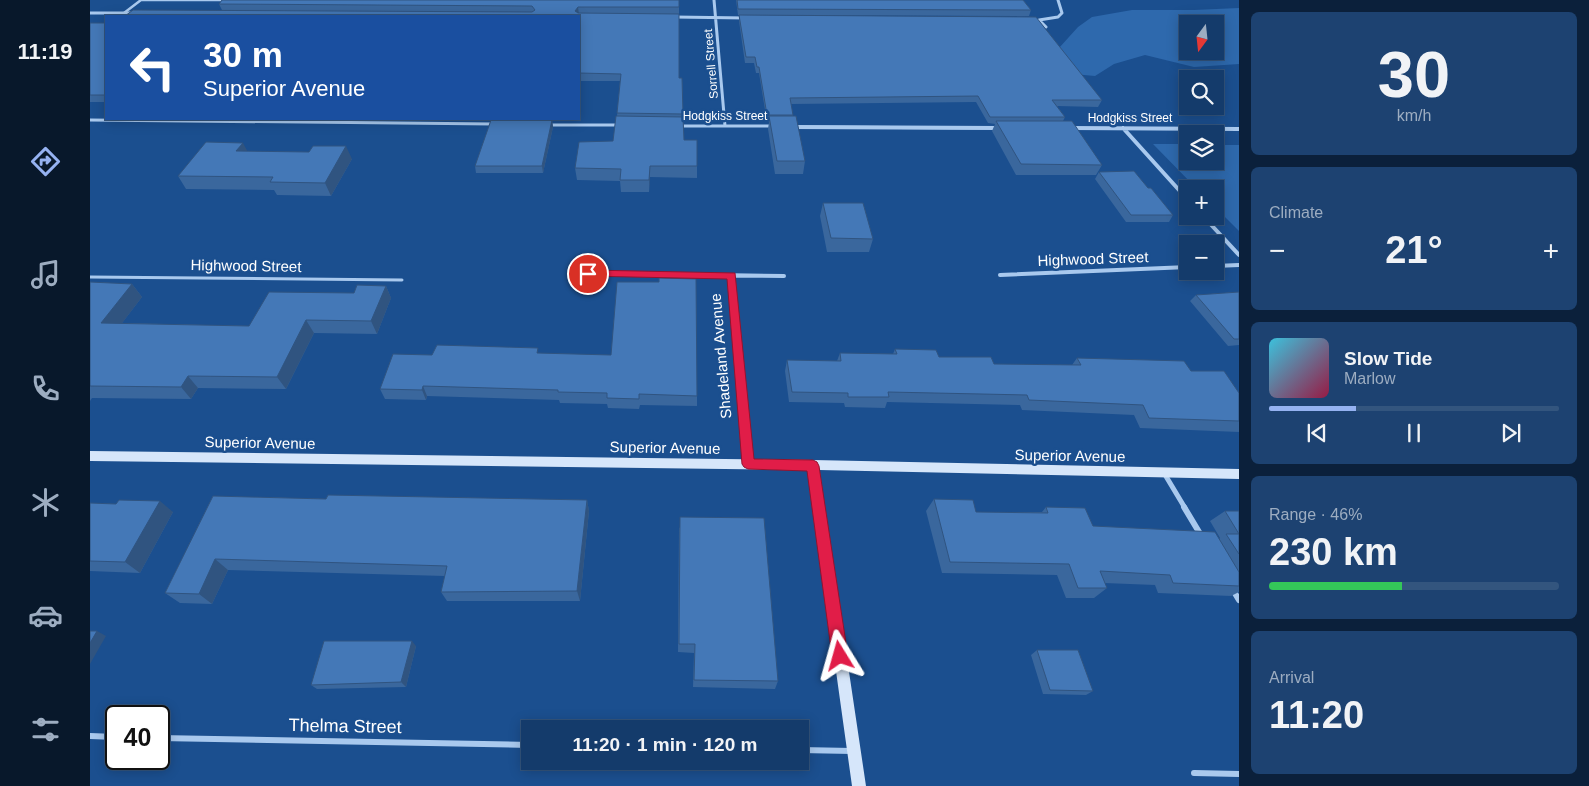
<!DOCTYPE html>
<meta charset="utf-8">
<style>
body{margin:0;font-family:Arial,sans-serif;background:#1d4271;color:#f1f3f6;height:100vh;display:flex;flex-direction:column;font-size:19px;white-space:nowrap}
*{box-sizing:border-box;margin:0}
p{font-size:16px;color:#9dadc1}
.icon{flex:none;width:28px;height:28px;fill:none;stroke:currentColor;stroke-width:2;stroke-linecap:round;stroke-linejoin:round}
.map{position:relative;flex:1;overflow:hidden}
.side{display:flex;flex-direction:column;gap:12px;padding:12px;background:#0b203b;width:350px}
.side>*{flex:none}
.guide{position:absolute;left:15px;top:15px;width:475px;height:105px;border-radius:0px;box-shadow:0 2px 12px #0003,0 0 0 1px #33557e;background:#1a4fa0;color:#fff;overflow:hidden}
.needle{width:32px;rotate:195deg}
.fabs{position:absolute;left:1089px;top:15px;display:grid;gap:10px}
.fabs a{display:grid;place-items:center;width:45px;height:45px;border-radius:0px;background:#143b6b;box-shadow:0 2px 12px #0003,0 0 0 1px #33557e;font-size:25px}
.speed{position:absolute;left:15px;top:705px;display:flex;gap:10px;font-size:25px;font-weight:700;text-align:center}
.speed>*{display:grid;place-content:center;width:65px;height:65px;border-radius:50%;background:#143b6b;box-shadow:0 2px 12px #0003,0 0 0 1px #33557e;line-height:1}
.speed .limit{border:2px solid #111;border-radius:8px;background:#fff;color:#111}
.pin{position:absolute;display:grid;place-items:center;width:42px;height:42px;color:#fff;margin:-21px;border:2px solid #fff;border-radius:50%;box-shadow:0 1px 5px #0007}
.me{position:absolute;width:55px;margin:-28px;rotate:352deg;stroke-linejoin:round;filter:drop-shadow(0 0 4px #0008)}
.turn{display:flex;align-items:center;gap:18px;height:105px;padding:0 15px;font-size:22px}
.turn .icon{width:65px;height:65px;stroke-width:2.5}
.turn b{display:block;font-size:35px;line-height:42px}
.big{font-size:38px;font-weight:700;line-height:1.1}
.side .tile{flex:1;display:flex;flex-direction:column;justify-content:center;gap:8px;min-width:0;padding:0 18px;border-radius:8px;background:#1d4271}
.side .dial{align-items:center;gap:0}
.dial b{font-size:65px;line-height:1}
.song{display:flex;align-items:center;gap:15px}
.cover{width:60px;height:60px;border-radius:8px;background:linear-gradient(135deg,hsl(190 70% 55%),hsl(340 70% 35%))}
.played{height:5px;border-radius:2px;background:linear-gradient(90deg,#95b2f1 30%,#33557e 30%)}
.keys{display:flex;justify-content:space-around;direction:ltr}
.heat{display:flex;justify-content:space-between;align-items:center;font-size:28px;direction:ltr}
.charge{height:8px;border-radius:4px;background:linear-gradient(90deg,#34c759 46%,#33557e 0)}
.trip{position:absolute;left:431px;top:720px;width:288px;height:50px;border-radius:0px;background:#143b6b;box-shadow:0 2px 12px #0003,0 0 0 1px #33557e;font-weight:700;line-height:50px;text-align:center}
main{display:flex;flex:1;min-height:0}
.dock{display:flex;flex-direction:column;width:90px;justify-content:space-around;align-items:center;background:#08182b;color:#9dadc1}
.dock .icon{width:35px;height:35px}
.dock .selected{color:#95b2f1}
.dock b{font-size:22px;color:#f1f3f6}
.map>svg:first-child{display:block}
.green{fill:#2e69ad;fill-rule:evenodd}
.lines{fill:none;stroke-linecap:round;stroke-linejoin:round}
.lane-far1{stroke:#a9c9ee;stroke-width:2.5}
.lane{stroke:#a9c9ee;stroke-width:3}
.street-far3{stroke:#a9c9ee;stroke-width:3}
.street-far2{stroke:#a9c9ee;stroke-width:4}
.street-far1{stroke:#a9c9ee;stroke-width:5}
.street{stroke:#a9c9ee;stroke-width:6}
.secondary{fill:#d6e6fa;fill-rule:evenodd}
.wall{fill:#3a679d}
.shaded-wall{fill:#305480}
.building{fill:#4478b7;stroke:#305480}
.route{fill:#e11d48;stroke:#92132f}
.labels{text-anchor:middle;stroke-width:5;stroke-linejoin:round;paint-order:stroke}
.far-street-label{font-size:12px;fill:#fff;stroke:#1b4f8f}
.street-label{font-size:15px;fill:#fff;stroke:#1b4f8f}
.near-street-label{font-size:18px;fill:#fff;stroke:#1b4f8f}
</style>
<main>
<nav class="dock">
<b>11:19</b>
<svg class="icon selected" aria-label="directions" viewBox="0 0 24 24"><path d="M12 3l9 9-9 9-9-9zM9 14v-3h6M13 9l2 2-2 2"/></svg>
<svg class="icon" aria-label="music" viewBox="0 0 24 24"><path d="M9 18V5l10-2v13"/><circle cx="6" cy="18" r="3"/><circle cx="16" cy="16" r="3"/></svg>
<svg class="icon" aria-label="phone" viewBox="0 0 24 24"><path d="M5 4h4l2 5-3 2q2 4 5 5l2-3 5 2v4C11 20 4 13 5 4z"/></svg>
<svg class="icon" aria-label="climate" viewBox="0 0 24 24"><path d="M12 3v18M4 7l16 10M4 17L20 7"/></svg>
<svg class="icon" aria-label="car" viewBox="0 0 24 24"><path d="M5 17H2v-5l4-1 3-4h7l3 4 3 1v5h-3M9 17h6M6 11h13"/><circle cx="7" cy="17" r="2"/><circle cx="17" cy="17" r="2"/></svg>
<svg class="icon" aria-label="filters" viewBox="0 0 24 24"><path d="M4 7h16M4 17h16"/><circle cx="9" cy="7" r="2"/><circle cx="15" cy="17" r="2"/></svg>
</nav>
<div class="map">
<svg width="1149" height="786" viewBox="0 0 1149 786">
<rect width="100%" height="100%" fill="#1b4f8f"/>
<path class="green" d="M1149 8V64L1104 67 1055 55 1024 64 1005 76 972 73 960 58 988 27 1002 17 1042 10H1104ZM1098 24H1125V51H1098Z
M1063 144H1097L1098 161H1125V145H1149V231L1125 207V189H1107Z"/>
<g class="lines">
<path class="lane-far1" d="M34 13 51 0H136"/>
<path class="lane" d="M0 277 312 280"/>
<path class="street-far3" d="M624 0 635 126
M0 13H45
M584 17 656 18
M956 27 949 20 968 17 972 13 968 0
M0 120 404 124
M458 125H529
M588 126H684
M703 127 909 128
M980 128H985"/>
<path class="street-far2" d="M703 127 909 128
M980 128 1149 129
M1033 128 1098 200
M1113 216 1149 255
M1125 266 1149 265
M498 273 694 276
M910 275 1098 267
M642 276 643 293"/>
<path class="street-far1" d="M643 292 658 464
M1074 473 1095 508"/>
<path class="street" d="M1094 507 1112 537
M1143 590 1149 600
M0 736 26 737
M69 738 440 745
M710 750 762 751
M1104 773 1149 774"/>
<path class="secondary" d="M0 451 723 460 1149 469V479L729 470 776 786H762L718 470 0 461Z"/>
</g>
<path class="wall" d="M589 0V78H592L594 140 607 166V178L560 177 559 192H531L530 181 487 180 485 168 523 141 527 116 530 81H489V16L132 10 129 4Z
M646 0H933L941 10 939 16 648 15Z
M649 15 1012 100 1008 107 967 106 975 117 973 121 1012 165 1006 175H926L902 131 905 124 898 123 886 102 701 104 703 116 715 161 713 174H685L678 129 679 122H677L669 73H666L664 63H655L649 21Z
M0 23H16V102H0Z
M405 119H465V120H405Z
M462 120 463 127 453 173H386L385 166Z
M157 151 262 159 241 196 187 195 184 190 96 189 88 176Z
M1009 172 1083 215 1079 222H1036L1005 179Z
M733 203 783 239 779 252H737L730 216Z
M0 282 42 284 52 297 32 323 159 326 264 293 296 286 301 298 287 334 224 333 196 389 108 388 101 399 2 398 0 401Z
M1149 292V345L1138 346 1100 301 1106 295Z
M805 349 849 357 904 364 982 365 987 358 1101 371 1149 393V432L1050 428 1044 415 932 410 930 405 797 402 795 408 755 407 754 403 699 402 695 371 697 360 747 361 750 353 803 354Z
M449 353 607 396V406L550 405 549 409 518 408 517 404 470 403 469 400 337 396 336 400 295 399 290 389 342 355Z
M123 496 236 499 497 500 499 511 490 601H357L351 592 355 576 138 570 122 604 90 603 75 593Z
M844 499 886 512H952L956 507 1003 526 1129 539 1130 538 1120 521 1135 511H1149V592L1141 596 1068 593 1065 585 1014 583 1017 588 1004 598H976L967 575 852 573 836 511Z
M0 503 83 512 50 573 0 571Z
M589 527 688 681 685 689 603 687 604 653 588 652Z
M326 646 316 687 227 689 221 685Z
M947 650 1003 691 996 695 953 694 941 655Z"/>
<path class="shaded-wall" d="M488 7 489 14 485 11Z
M462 120 463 127 453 173 452 166Z
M153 143 160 156 146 151Z
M256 146 262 159 241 196 235 183Z
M560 166V177L559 192V180Z
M42 284 52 297 23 335 11 323Z
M296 286 301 298 287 334 281 321Z
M216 320 224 333 196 389 187 377Z
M98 376 108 388 101 399 91 387Z
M333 386 337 396 336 400 332 390Z
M497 500 499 511 490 601 487 591Z
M70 501 83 512 50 573 35 562Z
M125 559 138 570 122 604 109 594Z
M7 631 16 636 0 664V643Z
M322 641 326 646 316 687 311 682Z"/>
<path class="building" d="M132 0H589V7H488L485 11 488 13 589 14V78H592L593 114 527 113 531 74 489 73V16H35L43 10 442 12 445 10 442 6 129 4Z
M647 0H933L941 10 648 9Z
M649 15 946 17 1012 100H962L975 117H900L888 96 700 98 703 115H677L669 67H667L665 57H656Z
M0 23H16V95H0Z
M526 116 593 117 594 140H607V166H560L559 180H530L531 169 485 168 489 142 523 141Z
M679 116H706L715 161H687Z
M401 120H462L452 166H385Z
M906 121H982L1012 165 931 164Z
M116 142 153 143 146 151 219 152 223 146H256L235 183 180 182 183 177 88 176Z
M1044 171 1058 188H1061L1083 215H1041L1009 172Z
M733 203H773L783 239 741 238Z
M569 278 606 279 607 396 549 394V399L517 398V393L468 392V390L333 386 332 390 290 389 303 354 342 355 347 345 448 348 447 353 521 355 527 282H569Z
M0 282 42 284 11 323 159 326 179 292 264 293 267 285 296 286 281 321 216 320 187 377 98 376 91 387 0 386Z
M1149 292V339H1144L1106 295Z
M805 349 846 350 849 357H901L904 364 991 365 987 358 1094 361 1101 371H1134L1149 393V421L1059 418 1053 405 939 400 937 395 798 392 799 397H758V393L702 392 697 360 751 361 750 353 807 354Z
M238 495 497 500 487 591 351 592 357 566 125 559 109 594 75 593 123 496 236 499Z
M844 499 883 500 886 512 958 513 956 507 995 508 1003 526 1125 532 1149 572V586L1083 583 1080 575 1010 571 1017 588H988L979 564 860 562Z
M29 500 70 501 35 562 0 561V503L26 504Z
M1135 511H1149V534Z
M590 517 674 518 688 681 604 680 605 644H589Z
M1136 534H1149V554Z
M0 631H7L0 643Z
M234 641H322L311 682 221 685Z
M947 650H988L1003 691 960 690Z"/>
<path class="route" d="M498 270 645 273 664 459 723 460 727 462 729 466 758 656 755 661 750 663 745 661 742 656 717 471 658 469 654 467 652 464 637 279 495 276V271Z"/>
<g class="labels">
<g class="far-street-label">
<text transform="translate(621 64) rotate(-95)" y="4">Sorrell Street</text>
<text x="635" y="120">Hodgkiss Street</text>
<text x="1040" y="122">Hodgkiss Street</text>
</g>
<g class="street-label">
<text transform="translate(1003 259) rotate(-2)" y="5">Highwood Street</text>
<text transform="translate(156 266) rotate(1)" y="5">Highwood Street</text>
<text transform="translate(631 356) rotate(-95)" y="5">Shadeland Avenue</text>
<text transform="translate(170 443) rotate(1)" y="5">Superior Avenue</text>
<text transform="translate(575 448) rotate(1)" y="5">Superior Avenue</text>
<text transform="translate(980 456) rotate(1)" y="5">Superior Avenue</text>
</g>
<g class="near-street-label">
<text transform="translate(255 726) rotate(1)" y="6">Thelma Street</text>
</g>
</g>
</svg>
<div class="fabs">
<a><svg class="needle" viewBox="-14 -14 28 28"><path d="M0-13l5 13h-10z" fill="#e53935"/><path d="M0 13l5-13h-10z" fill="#9dadc1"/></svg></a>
<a><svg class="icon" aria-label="search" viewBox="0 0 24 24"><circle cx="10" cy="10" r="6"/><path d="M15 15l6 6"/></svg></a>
<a><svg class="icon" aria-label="layers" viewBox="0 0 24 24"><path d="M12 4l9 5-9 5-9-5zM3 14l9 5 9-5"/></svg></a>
<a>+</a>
<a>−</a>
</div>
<div class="speed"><div class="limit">40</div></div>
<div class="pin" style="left:498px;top:274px;background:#d93025"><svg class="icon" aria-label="arrive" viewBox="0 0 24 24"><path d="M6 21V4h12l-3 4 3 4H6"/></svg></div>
<svg class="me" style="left:750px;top:656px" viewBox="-20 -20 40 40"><path d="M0-17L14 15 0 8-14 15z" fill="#e11d48" stroke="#fff" stroke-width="4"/></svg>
<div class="trip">11:20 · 1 min · 120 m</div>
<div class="guide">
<div class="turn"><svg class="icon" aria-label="left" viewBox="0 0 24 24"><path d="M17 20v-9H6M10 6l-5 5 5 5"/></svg><div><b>30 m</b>Superior Avenue</div></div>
</div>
</div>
<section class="side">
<div class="tile dial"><b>30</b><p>km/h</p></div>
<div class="tile"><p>Climate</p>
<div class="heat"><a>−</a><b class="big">21°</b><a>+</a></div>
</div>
<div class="tile">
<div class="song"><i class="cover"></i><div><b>Slow Tide</b><p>Marlow</p></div></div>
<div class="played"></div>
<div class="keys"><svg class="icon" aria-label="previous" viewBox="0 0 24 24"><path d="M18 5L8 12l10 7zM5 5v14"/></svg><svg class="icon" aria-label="pause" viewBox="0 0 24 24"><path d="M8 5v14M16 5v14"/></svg><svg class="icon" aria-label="next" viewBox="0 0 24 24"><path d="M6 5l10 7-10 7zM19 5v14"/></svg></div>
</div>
<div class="tile"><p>Range · 46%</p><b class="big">230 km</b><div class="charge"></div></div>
<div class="tile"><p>Arrival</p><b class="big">11:20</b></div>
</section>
</main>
